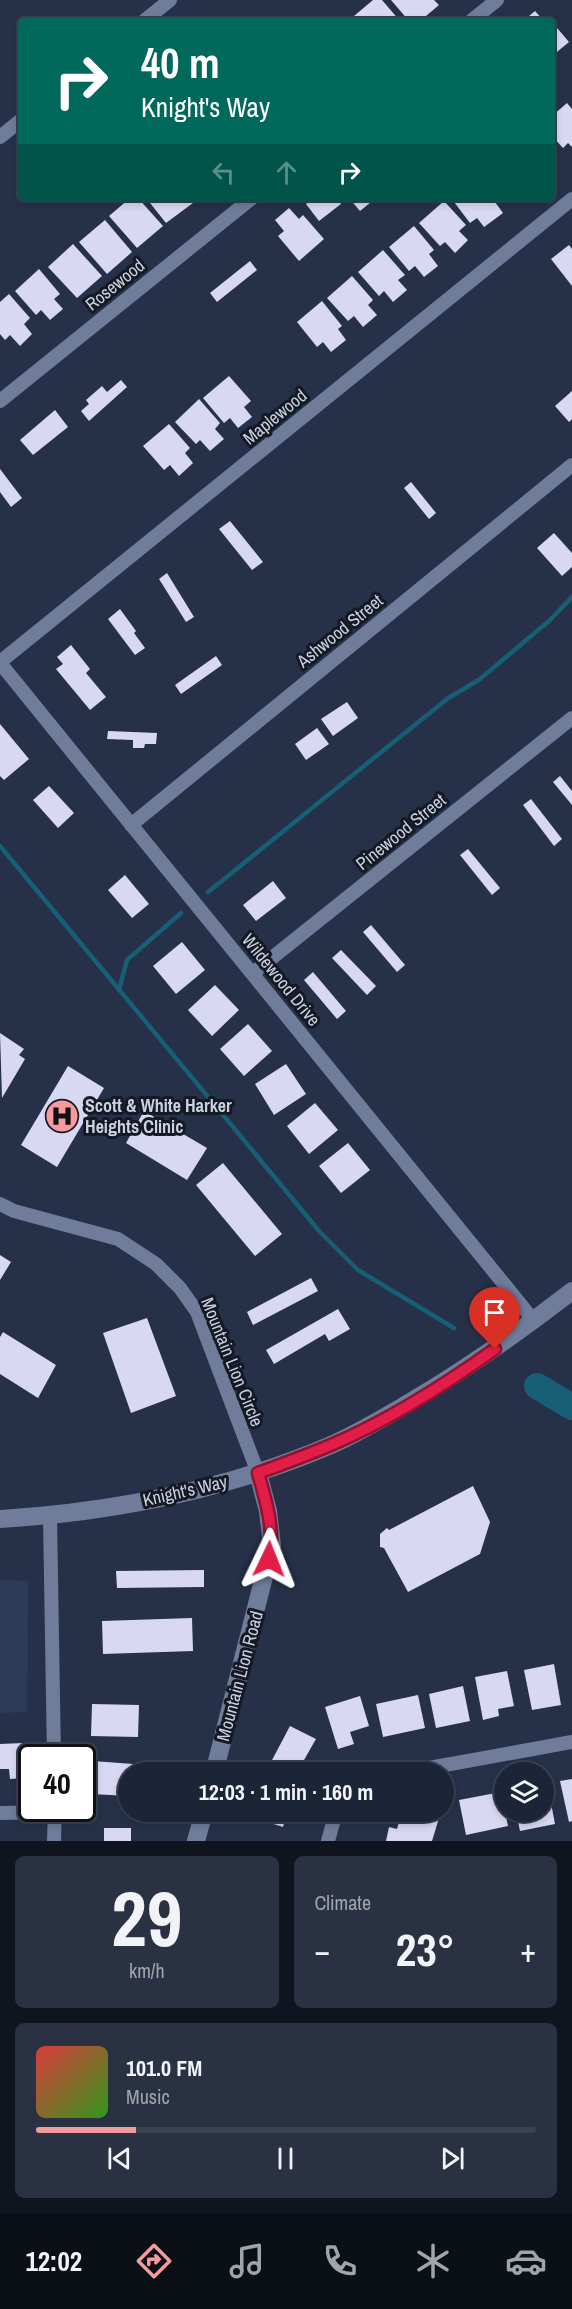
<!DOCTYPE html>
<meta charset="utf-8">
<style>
body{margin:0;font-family:"Archivo Narrow",sans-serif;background:#293142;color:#f1f3f6;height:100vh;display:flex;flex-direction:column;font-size:22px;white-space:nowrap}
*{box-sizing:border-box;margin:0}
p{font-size:20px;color:#a0a5ad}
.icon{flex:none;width:33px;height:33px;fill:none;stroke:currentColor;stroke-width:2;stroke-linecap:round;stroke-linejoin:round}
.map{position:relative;height:1841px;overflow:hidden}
.panel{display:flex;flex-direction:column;gap:15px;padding:15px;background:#0f141e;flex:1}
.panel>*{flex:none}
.guide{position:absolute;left:18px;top:18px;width:537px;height:183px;border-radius:6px;box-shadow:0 3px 9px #0003,0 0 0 2px #3a4252;background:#00695c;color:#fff;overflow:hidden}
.controls{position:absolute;left:494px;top:1762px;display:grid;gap:12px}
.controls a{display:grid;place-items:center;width:60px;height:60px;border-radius:50%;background:#1c2537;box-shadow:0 3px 9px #0003,0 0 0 2px #3a4252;font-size:30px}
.speed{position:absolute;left:18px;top:1744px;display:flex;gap:12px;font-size:30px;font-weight:700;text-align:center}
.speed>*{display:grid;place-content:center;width:78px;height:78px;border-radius:50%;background:#1c2537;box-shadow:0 3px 9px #0003,0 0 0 2px #3a4252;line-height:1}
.speed .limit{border:3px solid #111;border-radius:9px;background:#fff;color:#111}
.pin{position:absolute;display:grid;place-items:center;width:51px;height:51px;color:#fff;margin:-62px -26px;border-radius:50% 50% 50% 0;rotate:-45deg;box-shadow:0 0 6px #0007}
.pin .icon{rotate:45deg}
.me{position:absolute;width:66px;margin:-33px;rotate:2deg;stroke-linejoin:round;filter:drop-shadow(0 0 4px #0008)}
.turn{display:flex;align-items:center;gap:21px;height:126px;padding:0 24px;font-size:27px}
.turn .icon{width:78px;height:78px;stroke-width:2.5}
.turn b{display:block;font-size:42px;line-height:51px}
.lanes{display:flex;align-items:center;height:57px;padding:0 24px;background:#0003;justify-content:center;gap:30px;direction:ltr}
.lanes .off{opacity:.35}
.big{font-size:45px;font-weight:700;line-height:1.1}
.panel .widget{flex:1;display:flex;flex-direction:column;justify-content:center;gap:9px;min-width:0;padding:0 21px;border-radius:9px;background:#293142}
.panel .dial{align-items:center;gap:0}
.dial b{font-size:78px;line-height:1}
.song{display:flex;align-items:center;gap:18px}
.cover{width:72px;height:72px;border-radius:9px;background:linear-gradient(135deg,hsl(0 70% 55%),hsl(110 70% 35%))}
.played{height:6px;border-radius:3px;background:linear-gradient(90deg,#f59b9d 20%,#3a4252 20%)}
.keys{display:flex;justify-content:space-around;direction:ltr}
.heat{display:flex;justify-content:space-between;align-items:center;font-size:33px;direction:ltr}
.panel .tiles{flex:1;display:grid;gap:15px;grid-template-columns:1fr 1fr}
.widget:last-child{grid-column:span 2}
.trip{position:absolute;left:118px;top:1762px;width:336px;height:60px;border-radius:30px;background:#1c2537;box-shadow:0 3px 9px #0003,0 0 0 2px #3a4252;font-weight:700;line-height:60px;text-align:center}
.tabs{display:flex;height:96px;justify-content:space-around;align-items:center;background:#0b0f16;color:#a0a5ad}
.tabs .icon{width:42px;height:42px}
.tabs .on{color:#f59b9d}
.tabs b{font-size:27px;color:#f1f3f6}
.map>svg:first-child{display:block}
.built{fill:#2d3b59}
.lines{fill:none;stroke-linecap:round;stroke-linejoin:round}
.stream{stroke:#165f74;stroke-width:4.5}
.river{stroke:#165f74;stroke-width:26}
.building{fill:#d9d8f3}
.street{stroke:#707d9a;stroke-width:14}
.secondary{stroke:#707d9a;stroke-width:18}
.route-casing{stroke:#92132f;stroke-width:15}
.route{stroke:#e11d48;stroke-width:10}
.labels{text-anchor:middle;stroke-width:6;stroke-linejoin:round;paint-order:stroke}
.street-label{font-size:18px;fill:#cad1e1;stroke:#141924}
.poi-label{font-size:18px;font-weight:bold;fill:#cad1e1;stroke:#141924;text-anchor:start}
</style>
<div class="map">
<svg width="572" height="1841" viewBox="0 0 572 1841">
<rect width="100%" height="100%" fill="#263149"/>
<path class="built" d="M0 1580 28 1581 27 1712 0 1713Z"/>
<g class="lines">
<path class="stream" d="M0 846 320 1232 358 1270 454 1328
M208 892 447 699 480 679 549 621 572 597
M119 990 127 960 181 913"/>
<path class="river" d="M537 1386 572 1407"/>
</g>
<path class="building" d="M373 0H382L400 21H358L354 16Z
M391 0H434L439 5 420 21H409Z
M535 11 544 21H523Z
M552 22 569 42 552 56Z
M567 103 572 109V147L568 143 563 148 552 136V116Z
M130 198H138L163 226 137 248 109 216Z
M146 198H189L193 203 166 223Z
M314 198H337L341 204 319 221 306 204Z
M349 198H376L360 211Z
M451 198H492L503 213 484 227 477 218 470 223Z
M444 201 466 225 459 231 468 240 455 253 445 242 440 246 419 223Z
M289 208 299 219 303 215 324 239 299 261 278 236 284 231 275 220Z
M105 220 132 252 107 274 79 242Z
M414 226 434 250 429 254 438 266 424 277 415 266 409 271 389 247Z
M73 244 102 276 77 298 48 267Z
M569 245 572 249V286L551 259Z
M383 250 405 275 398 280 407 290 393 302 384 291 379 296 358 272Z
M250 261 257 270 217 302 210 293Z
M39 269 60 294 54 299 63 309 50 320 41 310 36 315 15 291Z
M352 276 373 300 368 305 377 315 363 327 354 316 348 321 327 298Z
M9 294 30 318 24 324 32 334 20 346 10 335 5 340 0 334V302Z
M322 301 342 326 338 329 346 340 331 352 323 342 317 347 297 322Z
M229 376 251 401 244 407 252 417 238 428 230 418 224 423 203 398Z
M121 380 127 387 89 421 81 411 89 404 86 400 102 386 107 392Z
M572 391V419L569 422 555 406Z
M199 399 220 423 215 429 224 439 210 451 200 440 196 444 175 422Z
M55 410 68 427 33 455 20 440Z
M169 424 190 448 185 453 193 463 179 476 170 465 164 470 143 446Z
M0 469 22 498 11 507 0 492Z
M411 482 436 513 429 519 404 488Z
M230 521 263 562 252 570 219 529Z
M554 533 572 553V567L562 576 537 548Z
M167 573 194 617 186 622 159 579Z
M120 609 136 631 134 633 145 648 135 655 108 619Z
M71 645 90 669 86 673 106 697 90 710 56 669 63 664 57 657Z
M216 656 222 665 181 694 175 685Z
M347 702 358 718 333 736 321 719Z
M0 724 29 759 4 780 0 776Z
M317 728 329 744 306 760 295 744Z
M108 731 157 733 156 744H145L144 748H133V740L107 739Z
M560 776 572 791V805L553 782Z
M49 786 74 813 58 828 33 800Z
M531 799 562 839 554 846 523 805Z
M468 849 500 888 492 895 460 855Z
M125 875 149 904 132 918 108 890Z
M273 881 286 898 256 921 243 905Z
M371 925 405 965 397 972 363 932Z
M182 942 205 970 176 994 153 966Z
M341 950 376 986 367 995 332 958Z
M313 972 346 1011 337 1019 304 980Z
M215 985 239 1010 212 1036 188 1010Z
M248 1024 272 1051 244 1076 220 1049Z
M0 1033 24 1049 19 1055 25 1059 2 1098Z
M286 1064 306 1094 274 1115 255 1084Z
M68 1066 104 1088 57 1167 21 1145Z
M315 1103 338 1130 309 1154 287 1126Z
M144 1111 207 1148 187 1180 126 1143Z
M348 1143 370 1170 341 1193 319 1166Z
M223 1163 282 1234 255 1256 196 1185Z
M0 1255 11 1262 0 1280Z
M311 1278 318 1291 253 1325 247 1312Z
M338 1309 350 1329 329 1341 325 1334 274 1364 266 1350Z
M147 1318 176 1396 131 1413 103 1333Z
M3 1332 56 1365 38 1398 0 1374V1337Z
M473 1486 490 1522 480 1554 408 1592 384 1548 380 1547V1534L387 1528 389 1530Z
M204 1570V1587L117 1588 116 1571Z
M192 1618 193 1651 103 1654 102 1621Z
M554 1664 561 1705 532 1710 524 1670Z
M507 1671 514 1706 498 1709 499 1716 483 1720 475 1677Z
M463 1686 470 1721 436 1728 429 1694Z
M418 1695 425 1728 383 1737 376 1704Z
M360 1696 369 1726 350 1732 354 1744 338 1749 325 1707Z
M92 1704 139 1705 138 1737 91 1736Z
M290 1726 316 1739 304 1760 314 1766 310 1773H291L271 1762Z
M23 1743 24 1778 10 1779 9 1769H0V1744Z
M93 1761 133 1764 132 1773H129V1796L91 1794Z
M572 1779V1821L569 1822 560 1781Z
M543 1782H547L555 1824 520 1831 516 1812H543Z
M501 1792 508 1826 466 1835 459 1800Z
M254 1812H287L283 1827 252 1817Z
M402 1812H418L439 1818 432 1841H386L389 1827 397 1829Z
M104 1828H131V1841H104Z"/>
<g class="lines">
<path class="street" d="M144 21 170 0
M471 21 497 0
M0 137 21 120
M0 401 252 198
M0 662 572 199
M0 663 534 1321
M131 825 572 465
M253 973 572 718
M0 1204 14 1211 118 1239 156 1264 180 1288 197 1312 258 1473
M50 1516 54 1758
M401 1773 572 1742
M0 1813 55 1812
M54 1841 55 1809
M328 1841 336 1812"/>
<path class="secondary" d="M0 1519C113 1512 226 1490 331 1445 357 1434 383 1418 407 1404 465 1370 519 1332 572 1291
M214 1773 272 1545 268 1511 258 1473
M196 1841 204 1812"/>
</g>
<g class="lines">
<g class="route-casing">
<path id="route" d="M269 1559C275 1530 266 1501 258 1473 283 1464 307 1455 331 1445 387 1421 446 1384 495 1349"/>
</g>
<use href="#route" class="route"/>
</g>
<defs>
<g id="hospital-disc" transform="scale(1.725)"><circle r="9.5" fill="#f59b9d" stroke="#141924"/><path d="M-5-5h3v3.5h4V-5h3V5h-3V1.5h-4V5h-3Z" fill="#111"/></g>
</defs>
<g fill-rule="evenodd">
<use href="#hospital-disc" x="62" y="1116"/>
</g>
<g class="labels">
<g class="street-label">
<text transform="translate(115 285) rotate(-39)" y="6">Rosewood</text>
<text transform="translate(275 417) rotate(-39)" y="6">Maplewood</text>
<text transform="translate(340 631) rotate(-39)" y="6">Ashwood Street</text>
<text transform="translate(401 832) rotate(-39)" y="6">Pinewood Street</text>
<text transform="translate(281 980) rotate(51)" y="6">Wildewood Drive</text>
<text transform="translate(232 1362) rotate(68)" y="6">Mountain Lion Circle</text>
<text transform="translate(185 1491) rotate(-13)" y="6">Knight's Way</text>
<text transform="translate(240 1676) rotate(-75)" y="6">Mountain Lion Road</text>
</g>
<g class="poi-label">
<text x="85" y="1112">Scott &amp; White Harker<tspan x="85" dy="21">Heights Clinic</tspan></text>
</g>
</g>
</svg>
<div class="controls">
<a><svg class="icon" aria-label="layers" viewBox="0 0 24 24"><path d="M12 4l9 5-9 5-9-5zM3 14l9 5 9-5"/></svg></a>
</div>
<div class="speed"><div class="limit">40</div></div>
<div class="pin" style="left:495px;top:1349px;background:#d93025"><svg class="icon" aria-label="arrive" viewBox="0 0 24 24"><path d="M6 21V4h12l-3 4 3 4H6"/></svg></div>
<svg class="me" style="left:269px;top:1559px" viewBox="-20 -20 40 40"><path d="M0-17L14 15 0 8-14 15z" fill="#e11d48" stroke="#fff" stroke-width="4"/></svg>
<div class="trip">12:03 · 1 min · 160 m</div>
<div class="guide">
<div class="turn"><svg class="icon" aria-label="right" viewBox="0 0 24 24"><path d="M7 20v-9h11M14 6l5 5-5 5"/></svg><div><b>40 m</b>Knight's Way</div></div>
<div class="lanes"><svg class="icon off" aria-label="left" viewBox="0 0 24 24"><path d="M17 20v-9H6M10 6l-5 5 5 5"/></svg><svg class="icon off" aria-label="ahead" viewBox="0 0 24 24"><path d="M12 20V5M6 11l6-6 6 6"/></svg><svg class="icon" aria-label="right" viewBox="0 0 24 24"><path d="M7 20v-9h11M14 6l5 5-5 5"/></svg></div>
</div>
</div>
<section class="panel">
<div class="tiles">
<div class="widget dial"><b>29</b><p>km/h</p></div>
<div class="widget"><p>Climate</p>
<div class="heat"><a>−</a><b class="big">23°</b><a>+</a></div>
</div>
<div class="widget">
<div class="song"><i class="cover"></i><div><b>101.0 FM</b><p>Music</p></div></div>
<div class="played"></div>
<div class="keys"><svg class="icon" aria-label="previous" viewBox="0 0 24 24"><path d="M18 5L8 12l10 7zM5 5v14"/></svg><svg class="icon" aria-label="pause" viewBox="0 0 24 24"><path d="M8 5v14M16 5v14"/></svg><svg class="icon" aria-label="next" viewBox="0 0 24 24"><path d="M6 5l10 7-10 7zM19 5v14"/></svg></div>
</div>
</div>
</section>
<nav class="tabs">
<b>12:02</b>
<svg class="icon on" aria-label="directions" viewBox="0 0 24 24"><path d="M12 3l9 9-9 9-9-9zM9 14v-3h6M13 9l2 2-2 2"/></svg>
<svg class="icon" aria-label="music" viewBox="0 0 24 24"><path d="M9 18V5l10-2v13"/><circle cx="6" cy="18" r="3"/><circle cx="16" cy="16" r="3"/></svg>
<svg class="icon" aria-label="phone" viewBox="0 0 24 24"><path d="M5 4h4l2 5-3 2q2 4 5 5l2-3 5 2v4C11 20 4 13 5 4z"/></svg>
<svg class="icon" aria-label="climate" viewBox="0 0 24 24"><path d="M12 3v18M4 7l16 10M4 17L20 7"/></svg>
<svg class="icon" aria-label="car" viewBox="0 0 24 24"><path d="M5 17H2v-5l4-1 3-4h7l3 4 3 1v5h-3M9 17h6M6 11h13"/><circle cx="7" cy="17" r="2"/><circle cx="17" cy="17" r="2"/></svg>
</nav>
